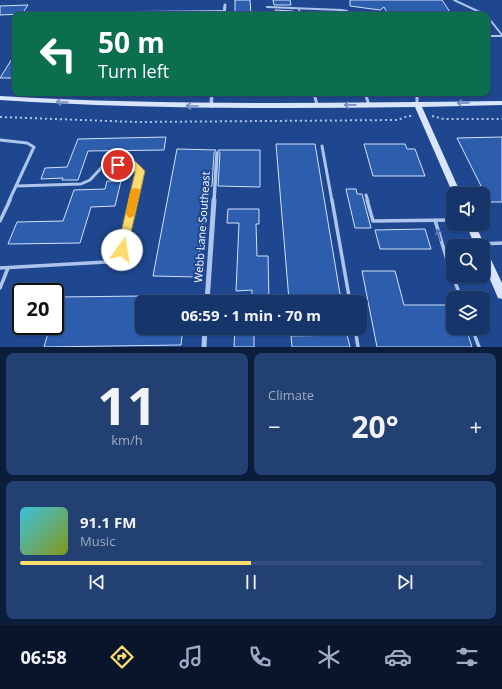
<!DOCTYPE html>
<meta charset="utf-8">
<style>
body{margin:0;font-family:"Open Sans",sans-serif;background:#234073;color:#f1f3f6;height:100vh;display:flex;flex-direction:column;font-size:15px;white-space:nowrap}
*{box-sizing:border-box;margin:0}
p{font-size:13px;color:#9eabc1}
.icon{flex:none;width:22px;height:22px;fill:none;stroke:currentColor;stroke-width:2;stroke-linecap:round;stroke-linejoin:round}
.map{position:relative;height:347px;overflow:hidden}
.panel{display:flex;flex-direction:column;gap:6px;padding:6px;background:#0c1d3b;flex:1}
.panel>*{flex:none}
.guide{position:absolute;left:12px;top:12px;width:478px;height:84px;border-radius:8px;box-shadow:0 1px 3px #0004,0 0 0 1px #35507e;background:#0b6e4f;color:#fff;overflow:hidden}
.controls{position:absolute;left:446px;top:187px;display:grid;gap:8px}
.controls a{display:grid;place-items:center;width:44px;height:44px;border-radius:8px;background:#16356b;box-shadow:0 1px 3px #0004,0 0 0 1px #35507e;font-size:20px}
.speed{position:absolute;left:12px;top:283px;display:flex;gap:8px;font-size:20px;font-weight:700;text-align:center}
.speed>*{display:grid;place-content:center;width:52px;height:52px;border-radius:50%;background:#16356b;box-shadow:0 1px 3px #0004,0 0 0 1px #35507e;line-height:1}
.speed .limit{border:2px solid #111;border-radius:6px;background:#fff;color:#111}
.pin{position:absolute;display:grid;place-items:center;width:34px;height:34px;color:#fff;margin:-17px;border:2px solid #fff;border-radius:50%;box-shadow:0 1px 4px #0007}
.me{position:absolute;width:44px;margin:-22px;rotate:13deg;stroke-linejoin:round;filter:drop-shadow(0 0 3px #0008)}
.turn{display:flex;align-items:center;gap:14px;height:84px;padding:0 20px;font-size:18px}
.turn .icon{width:52px;height:52px;stroke-width:2.5}
.turn b{display:block;font-size:28px;line-height:34px}
.big{font-size:30px;font-weight:700;line-height:1.1}
.panel .card{flex:1;display:flex;flex-direction:column;justify-content:center;gap:6px;min-width:0;padding:0 14px;border-radius:8px;background:#234073}
.panel .dial{align-items:center;gap:0}
.dial b{font-size:52px;line-height:1}
.song{display:flex;align-items:center;gap:12px}
.cover{width:48px;height:48px;border-radius:6px;background:linear-gradient(135deg,hsl(190 70% 55%),hsl(70 70% 35%))}
.played{height:4px;border-radius:2px;background:linear-gradient(90deg,#fcdc6c 50%,#35507e 50%)}
.keys{display:flex;justify-content:space-around;direction:ltr}
.heat{display:flex;justify-content:space-between;align-items:center;font-size:22px;direction:ltr}
.panel .tiles{flex:1;display:grid;gap:6px;grid-template-columns:1fr 1fr}
.card:last-child{grid-column:span 2}
.trip{position:absolute;left:135px;top:295px;width:232px;height:40px;border-radius:8px;background:#16356b;box-shadow:0 1px 3px #0004,0 0 0 1px #35507e;font-weight:700;line-height:40px;text-align:center}
.dock{display:flex;height:64px;justify-content:space-around;align-items:center;background:#09152b;color:#9eabc1}
.dock .icon{width:28px;height:28px}
.dock .selected{color:#fcdc6c}
.dock b{font-size:18px;color:#f1f3f6}
.map>svg:first-child{display:block}
.building{fill:#2d5dad;stroke:#d2e1fa}
.lines{fill:none;stroke-linecap:round;stroke-linejoin:round}
.path{stroke:#adc5ed;stroke-width:2;stroke-dasharray:2 3;stroke-linecap:butt}
.lane-far2{stroke:#adc5ed;stroke-width:2}
.lane-far1{stroke:#adc5ed;stroke-width:3}
.lane{stroke:#adc5ed;stroke-width:3.5}
.street-far2{stroke:#adc5ed;stroke-width:3}
.street-far1{stroke:#adc5ed;stroke-width:3.5}
.street{stroke:#adc5ed;stroke-width:5}
.secondary{fill:#d9e5fa;fill-rule:evenodd}
.oneway{stroke:#728ebf}
.oneway2{stroke:#5073b0}
.route{fill:#fcdc6c;stroke:#a48f46}
.slow{fill:#f59e0b}
.labels{text-anchor:middle;stroke-width:4;stroke-linejoin:round;paint-order:stroke}
.street-label{font-size:11px;fill:#fff;stroke:#1e478f}
</style>
<div class="map">
<svg width="502" height="347" viewBox="0 0 502 347">
<rect width="100%" height="100%" fill="#1e478f"/>
<path class="building" d="M235 0H250L251 15H235Z
M273 0H290L291 5H274Z
M350 0H442L452 15H388L384 7 380 10 350 6Z
M28 5 22 14 0 15V6Z
M275 10 293 11 294 15H276Z
M15 54V78H0Z
M166 137 164 150 88 151 78 180H62L63 178 41 179 45 168 67 167 78 139Z
M502 137V202H486L480 190H483L457 138Z
M276 144H315L341 300H289Z
M364 144H405L407 149H415L425 176H373Z
M177 149 216 150 214 153 212 186 207 187 197 277 153 276Z
M218 150H260V187L218 186 220 153Z
M107 181H121L115 206 91 207 80 243 8 244 17 222 63 221 74 190 105 189Z
M346 189H356L357 194H362L371 228H355Z
M228 209H259V224H256L257 256H268L269 302H252V290L236 291 239 223H227Z
M425 229 431 249H380L375 230Z
M362 271H395L404 305H453V328H466L472 347H377Z
M142 296V328H183L181 345 44 347 50 326H55V310L59 297Z
M235 328H254V347H234Z
M347 335 350 347H292L291 336Z"/>
<g class="lines">
<path class="path" d="M432 116 444 119H502
M0 117 137 122 398 120 408 116H414"/>
<path class="lane-far2" d="M454 0 486 15
M267 7 341 10 347 11 353 15
M299 9 300 15
M140 12 224 11
M487 16 502 35
M487 36H502"/>
<path class="lane-far1" d="M314 93 317 105
M365 93 369 105
M417 93V104
M0 140 27 143 34 147 9 201
M322 146 332 201
M16 186 81 184 90 180 103 166 133 164 140 171 133 201
M366 195 368 201"/>
<path class="lane" d="M332 200 350 302
M367 200 373 221 453 220
M435 220 448 263 461 298
M0 221 10 200
M481 244 502 243
M0 268 106 262 122 250 133 200
M0 288 8 268
M355 328 358 347
M472 328 479 347"/>
<path class="street-far2" d="M224 15 225 5"/>
<path class="street-far1" d="M211 106 212 93
M214 201 217 153"/>
<path class="street" d="M207 302 214 200
M204 347 205 328"/>
<path class="secondary" d="M0 96C167 106 335 103 502 101V105L422 107 461 194H453L415 107C276 109 138 109 0 100Z
M466 224H475L485 246 484 248 486 249 502 283V299L498 298 483 263V246H475Z"/>
</g>
<defs><path id="oneway-shaft" d="M-6 0H5M1.5-3L5.5 0L1.5 3" fill="none" stroke-width="1.6" stroke-linecap="round" stroke-linejoin="round"/></defs>
<g class="oneway">
<use href="#oneway-shaft" transform="translate(62 102) rotate(-177)"/>
<use href="#oneway-shaft" transform="translate(463 103) rotate(179)"/>
<use href="#oneway-shaft" transform="translate(350 105) rotate(179)"/>
<use href="#oneway-shaft" transform="translate(192 106) rotate(-180)"/>
</g>
<use class="oneway2" href="#oneway-shaft" transform="translate(439 235) rotate(-106)"/>
<path class="route" d="M133 161 136 162 145 171 127 250 126 254 122 255 118 254 117 250 135 172 131 168 118 169 114 165 118 162Z"/>
<path class="slow" d="M135 188 139 189 140 192 134 216 130 218 127 216 126 213 130 192 132 189Z"/>
<g class="labels">
<g class="street-label">
<text transform="translate(202 227) rotate(-86)" y="4">Webb Lane Southeast</text>
</g>
</g>
</svg>
<div class="controls">
<a><svg class="icon" aria-label="sound" viewBox="0 0 24 24"><path d="M4 9h4l5-4v14l-5-4H4zM17 9q2 3 0 6"/></svg></a>
<a><svg class="icon" aria-label="search" viewBox="0 0 24 24"><circle cx="10" cy="10" r="6"/><path d="M15 15l6 6"/></svg></a>
<a><svg class="icon" aria-label="layers" viewBox="0 0 24 24"><path d="M12 4l9 5-9 5-9-5zM3 14l9 5 9-5"/></svg></a>
</div>
<div class="speed"><div class="limit">20</div></div>
<div class="pin" style="left:118px;top:165px;background:#d93025"><svg class="icon" aria-label="arrive" viewBox="0 0 24 24"><path d="M6 21V4h12l-3 4 3 4H6"/></svg></div>
<svg class="me" style="left:122px;top:250px" viewBox="-20 -20 40 40"><circle r="19" fill="#fff"/><path d="M0-13L10 11 0 6-10 11z" fill="#fcdc6c"/></svg>
<div class="trip">06:59 · 1 min · 70 m</div>
<div class="guide">
<div class="turn"><svg class="icon" aria-label="left" viewBox="0 0 24 24"><path d="M17 20v-9H6M10 6l-5 5 5 5"/></svg><div><b>50 m</b>Turn left</div></div>
</div>
</div>
<section class="panel">
<div class="tiles">
<div class="card dial"><b>11</b><p>km/h</p></div>
<div class="card"><p>Climate</p>
<div class="heat"><a>−</a><b class="big">20°</b><a>+</a></div>
</div>
<div class="card">
<div class="song"><i class="cover"></i><div><b>91.1 FM</b><p>Music</p></div></div>
<div class="played"></div>
<div class="keys"><svg class="icon" aria-label="previous" viewBox="0 0 24 24"><path d="M18 5L8 12l10 7zM5 5v14"/></svg><svg class="icon" aria-label="pause" viewBox="0 0 24 24"><path d="M8 5v14M16 5v14"/></svg><svg class="icon" aria-label="next" viewBox="0 0 24 24"><path d="M6 5l10 7-10 7zM19 5v14"/></svg></div>
</div>
</div>
</section>
<nav class="dock">
<b>06:58</b>
<svg class="icon selected" aria-label="directions" viewBox="0 0 24 24"><path d="M12 3l9 9-9 9-9-9zM9 14v-3h6M13 9l2 2-2 2"/></svg>
<svg class="icon" aria-label="music" viewBox="0 0 24 24"><path d="M9 18V5l10-2v13"/><circle cx="6" cy="18" r="3"/><circle cx="16" cy="16" r="3"/></svg>
<svg class="icon" aria-label="phone" viewBox="0 0 24 24"><path d="M5 4h4l2 5-3 2q2 4 5 5l2-3 5 2v4C11 20 4 13 5 4z"/></svg>
<svg class="icon" aria-label="climate" viewBox="0 0 24 24"><path d="M12 3v18M4 7l16 10M4 17L20 7"/></svg>
<svg class="icon" aria-label="car" viewBox="0 0 24 24"><path d="M5 17H2v-5l4-1 3-4h7l3 4 3 1v5h-3M9 17h6M6 11h13"/><circle cx="7" cy="17" r="2"/><circle cx="17" cy="17" r="2"/></svg>
<svg class="icon" aria-label="filters" viewBox="0 0 24 24"><path d="M4 7h16M4 17h16"/><circle cx="9" cy="7" r="2"/><circle cx="15" cy="17" r="2"/></svg>
</nav>
